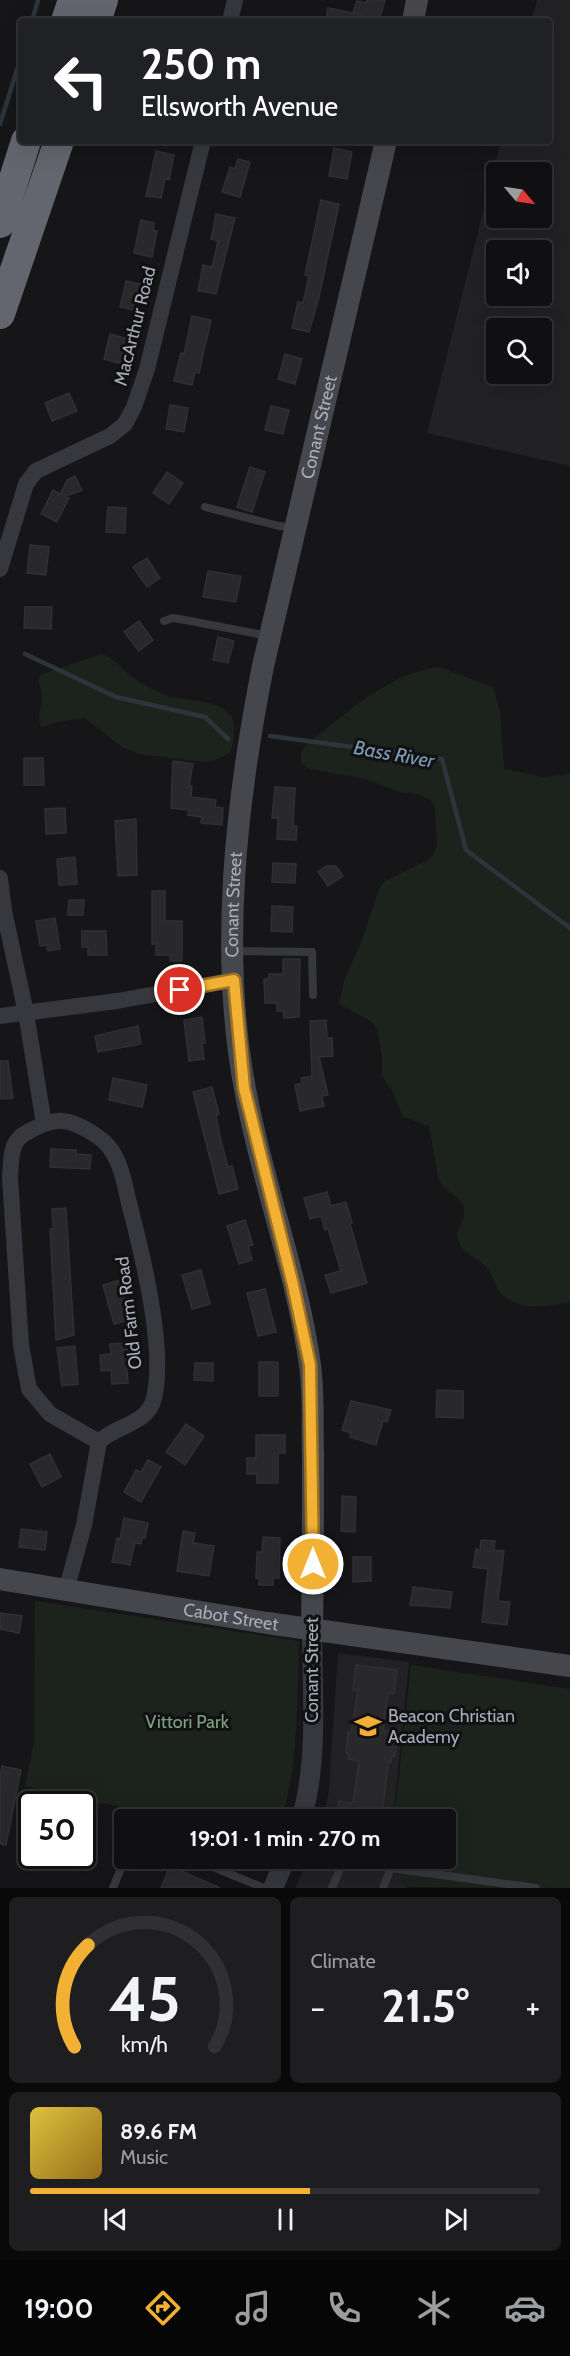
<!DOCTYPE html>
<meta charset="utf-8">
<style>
body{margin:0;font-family:Cabin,sans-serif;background:#1e1e20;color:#f1f3f6;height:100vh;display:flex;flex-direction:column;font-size:22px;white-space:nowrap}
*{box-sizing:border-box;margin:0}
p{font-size:20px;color:#9c9d9f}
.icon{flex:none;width:33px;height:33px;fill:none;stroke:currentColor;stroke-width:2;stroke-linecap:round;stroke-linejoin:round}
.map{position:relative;height:1888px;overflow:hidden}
.panel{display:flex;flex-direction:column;gap:9px;padding:9px;background:#09090a;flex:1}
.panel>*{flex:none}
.guide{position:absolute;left:18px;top:18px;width:534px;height:126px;border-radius:6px;box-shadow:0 6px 24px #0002,0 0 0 2px #303032;background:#202124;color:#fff;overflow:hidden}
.needle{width:39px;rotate:119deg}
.controls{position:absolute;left:486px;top:162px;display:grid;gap:12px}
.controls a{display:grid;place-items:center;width:66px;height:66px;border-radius:6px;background:#101012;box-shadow:0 6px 24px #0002,0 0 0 2px #303032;font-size:30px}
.speed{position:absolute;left:18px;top:1791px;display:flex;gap:12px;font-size:30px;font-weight:700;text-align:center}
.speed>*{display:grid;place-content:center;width:78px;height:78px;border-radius:50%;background:#101012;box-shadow:0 6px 24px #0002,0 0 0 2px #303032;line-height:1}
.speed .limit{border:3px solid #111;border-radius:9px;background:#fff;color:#111}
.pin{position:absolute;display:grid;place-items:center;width:51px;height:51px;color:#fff;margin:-26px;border:3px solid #fff;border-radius:50%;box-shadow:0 2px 6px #0007}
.me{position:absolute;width:66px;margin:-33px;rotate:0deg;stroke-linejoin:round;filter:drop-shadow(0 0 4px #0008)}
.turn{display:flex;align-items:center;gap:21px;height:126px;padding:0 24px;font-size:27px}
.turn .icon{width:78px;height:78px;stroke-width:2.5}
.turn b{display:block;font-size:42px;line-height:51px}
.big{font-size:45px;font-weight:700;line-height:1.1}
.panel .widget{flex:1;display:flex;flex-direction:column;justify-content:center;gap:9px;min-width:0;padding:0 21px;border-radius:9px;background:#1e1e20}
.panel .dial{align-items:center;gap:0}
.dial svg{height:156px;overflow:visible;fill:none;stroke:#303032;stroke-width:7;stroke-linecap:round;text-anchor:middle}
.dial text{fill:#f1f3f6;stroke:none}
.song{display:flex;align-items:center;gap:18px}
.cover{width:72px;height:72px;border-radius:9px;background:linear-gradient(135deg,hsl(50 70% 55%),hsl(40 70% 35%))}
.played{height:6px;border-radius:3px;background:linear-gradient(90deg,#f2b134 55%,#303032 55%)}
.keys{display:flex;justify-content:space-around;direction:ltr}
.heat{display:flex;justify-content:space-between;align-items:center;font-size:33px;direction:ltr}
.panel .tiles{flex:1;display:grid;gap:9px;grid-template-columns:1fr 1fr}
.widget:last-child{grid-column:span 2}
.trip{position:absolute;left:114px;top:1809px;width:342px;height:60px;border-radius:6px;background:#101012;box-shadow:0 6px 24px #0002,0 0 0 2px #303032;font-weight:700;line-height:60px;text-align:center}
.dock{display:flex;height:96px;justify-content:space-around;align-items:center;background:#060607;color:#9c9d9f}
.dock .icon{width:42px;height:42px}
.dock .selected{color:#f2b134}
.dock b{font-size:27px;color:#f1f3f6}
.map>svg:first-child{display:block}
.built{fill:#222225;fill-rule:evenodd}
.green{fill:#1c231d}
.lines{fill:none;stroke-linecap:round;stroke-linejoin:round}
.stream{stroke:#2c353c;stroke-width:4.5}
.building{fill:#29292c;stroke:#303034;stroke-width:1.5}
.service{stroke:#37383d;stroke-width:8}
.minor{stroke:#37383d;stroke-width:16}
.tertiary{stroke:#37383d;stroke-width:20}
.secondary{stroke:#45474d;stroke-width:22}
.motorway{stroke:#63666e;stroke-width:30}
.route-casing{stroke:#9d7322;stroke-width:15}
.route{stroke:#f2b134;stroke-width:10}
.labels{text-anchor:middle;stroke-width:6;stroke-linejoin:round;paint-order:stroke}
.street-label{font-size:18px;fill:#a8adb8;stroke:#111113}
.poi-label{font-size:18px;fill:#a8adb8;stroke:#111113;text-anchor:start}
.park-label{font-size:18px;fill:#7fa381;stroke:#111113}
.water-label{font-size:20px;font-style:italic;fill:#7f9bb3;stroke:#111113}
</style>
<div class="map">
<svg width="570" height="1888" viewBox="0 0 570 1888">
<rect width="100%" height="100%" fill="#161618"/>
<path class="built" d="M537 0H570V466L427 433 501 141H549V21H531ZM496 172H542V218H496ZM496 250H542V296H496ZM496 328H542V374H496Z
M338 1653 409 1662 393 1819 323 1820 329 1790Z
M309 1858 393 1859 407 1888H295Z"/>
<path class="green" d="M102 654C115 659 121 668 131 676 142 684 159 694 172 697 191 702 214 698 229 714 238 723 234 742 230 753L213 761 204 762 139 754 122 747 85 718 58 722 41 727C36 714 42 711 42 699 42 689 37 684 40 675Z
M439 667 493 687 500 712 504 769 544 777 570 774V1302C546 1307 518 1312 500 1292 494 1285 493 1274 486 1267 474 1253 461 1257 457 1234 474 1196 458 1205 439 1181L429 1126 403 1117 392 1091 382 1076V1057L377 1029 372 1022 339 1004 345 977 361 943 379 889 384 882 426 861 433 855 437 845 435 807 430 800 418 794 400 792 365 779 310 769 302 764C299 753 303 748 311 741 349 711 389 673 439 667Z
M35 1601 299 1641C297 1698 299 1765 281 1819H180L102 1803 83 1809 82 1804H75L72 1796 25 1786 34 1742Z
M411 1665 570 1689V1888L406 1887 393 1859 446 1858V1820L394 1819Z"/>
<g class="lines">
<path class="stream" d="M32 21 38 0
M0 124 21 57
M25 654 116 697 205 717 228 739
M270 736 442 759 466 850 570 928"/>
</g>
<path class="building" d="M367 0H385L379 20 363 16 362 21H326L328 8 362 15 353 13 357 1 366 3Z
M334 148 352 152 347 179 329 176Z
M156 151 174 155 169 180 165 179 161 198 146 196Z
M238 159 250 162 240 197 222 192 230 167 235 169Z
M321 200 339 204 319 297 309 332 292 328 298 302 303 303 309 276 305 275Z
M216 214 235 218 216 294 198 291 203 265 212 267 218 241 211 239Z
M141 220 154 223 153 230 157 231 152 257 134 253Z
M126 281 145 285 139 311 120 307Z
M192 316 211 320 199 373 195 372 192 385 174 381 181 353 184 354Z
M110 334 128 339 122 364 104 359Z
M285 354 302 359 295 384 278 379Z
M69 393 77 411 52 421 45 403Z
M170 405 188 408 184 432 166 429Z
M271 406 289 410 283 434 265 430Z
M250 467 265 472 252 512 237 507Z
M167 472 183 483 169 504 153 493Z
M75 476 82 490 66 496 69 498 57 522 41 514 53 490 60 494 67 480Z
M108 507 126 508 125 533 106 532Z
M30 545 49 547 46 575 27 573Z
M147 558 160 578 147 587 133 567Z
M208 571 241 576 236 602 203 597Z
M25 607H52L51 629 24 628Z
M139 621 153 640 139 651 124 632Z
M218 637 234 641 228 663 213 660Z
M24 758H43L44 785H24Z
M173 761 193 764 189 786H192L191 797 216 800 215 807 223 808 222 825 201 823 202 817 188 815 189 810 171 808Z
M275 787 295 788 293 826H297L296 840 277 839 278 818H272Z
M65 808 66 833 46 834 45 809Z
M136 819 137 875 118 876 115 821Z
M75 857 77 884 59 885 57 859Z
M273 863 296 864 295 883 272 882Z
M326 866H336L343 876 328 886 318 872Z
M152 891H165V921H182V961H170V955H156V944H152Z
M69 900H84L83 915H68Z
M272 906 293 907 292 932 271 931Z
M55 918 60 949 48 951 47 945 40 946 36 921Z
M82 931H106L107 955H88V947H82Z
M283 959H300L299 1017 284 1018 283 1011H277V1003H265L264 979H269V974H283Z
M202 1017 205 1043H202L204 1059 189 1061 184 1020Z
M326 1020 327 1038H332L333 1056 319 1057 328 1095 322 1096 324 1106 300 1111 295 1085 302 1083 301 1078 312 1076 310 1021Z
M138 1026 141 1044 98 1052 95 1036Z
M0 1061H8L13 1098 0 1099Z
M113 1078 147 1085 142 1107 109 1100Z
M212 1087 219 1114 216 1115 220 1137 228 1167 232 1166 238 1189 219 1194 193 1092Z
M51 1149 76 1150V1154L91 1155 90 1169 50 1167Z
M327 1192 331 1206 346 1202 352 1223 350 1224 367 1283 331 1293 325 1275 341 1271 328 1229 325 1230 321 1216 310 1219 304 1198Z
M66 1208 74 1335 56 1340 50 1229H53L52 1209Z
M245 1220 253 1245 248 1246 252 1260 239 1264 227 1226Z
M201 1270 210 1304 192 1309 182 1275Z
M121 1280 128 1306 125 1307 129 1320 114 1324 103 1285Z
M265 1289 276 1332 258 1336 247 1293Z
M128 1343 130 1369H127L128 1383 112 1384 111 1370 101 1371 100 1355 111 1354 110 1344Z
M75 1346 78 1384 62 1386 57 1348Z
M259 1362H278V1396H259Z
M195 1363H213V1381L194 1380Z
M437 1390 463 1391V1418L436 1417Z
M351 1401 391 1410 387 1422 383 1421 376 1445 350 1437 351 1433 342 1430Z
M186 1424 204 1436 185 1465 166 1452Z
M256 1435H285V1453H278V1483H257V1474H247V1458H256Z
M50 1454 61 1477 42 1487 30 1464Z
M148 1460 161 1467 141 1502 124 1492 136 1470 141 1472Z
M342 1496 356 1497 355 1532 341 1531Z
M124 1518 148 1523 145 1538H142L141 1544 135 1543 130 1565 112 1562 117 1538 120 1539Z
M21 1529 47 1532 45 1550 19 1547Z
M183 1531 195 1533 193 1543 214 1546 209 1576 177 1571Z
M263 1537 280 1538 279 1578H273V1585H259V1578H256L257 1552H262Z
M481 1540 495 1541 494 1550 504 1551 498 1601 510 1602 507 1625 482 1622 488 1569 473 1567 476 1549 480 1550Z
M353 1557H371V1581L353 1582Z
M413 1587 452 1592 450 1608 410 1605Z
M0 1613 22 1616 19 1633 0 1629Z
M356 1665 397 1670 394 1694 388 1693 383 1731 392 1732 391 1738 397 1739 395 1756H392L391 1762H388L383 1808 414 1811V1820H336L339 1801 353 1803 359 1761 348 1759 349 1753H346L348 1732 351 1733 358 1690H353Z
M2 1766 21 1770 6 1845 0 1844V1776Z
M170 1866 220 1888H161Z"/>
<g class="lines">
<path class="service" d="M205 507 279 526 295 528
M164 621 173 618 185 620 269 636
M233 951 312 952 313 995
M191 1858 264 1888
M318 1858 536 1888
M113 1888 125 1858
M332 1888 343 1862
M383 1888 391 1868"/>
<path class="minor" d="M230 21 235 0
M0 569 26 484 36 471 110 436 125 424 134 407 147 369 203 141
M0 878 4 911 26 1013 44 1124C11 1138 12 1143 10 1178L21 1345 29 1389 50 1414 99 1442
M0 1016 117 1001 234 980
M44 1124C49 1123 57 1120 62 1121 78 1122 104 1138 112 1151 122 1167 125 1186 129 1203 142 1253 166 1349 154 1398 148 1425 115 1425 99 1442L84 1525 66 1591"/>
<path class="tertiary" d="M301 1820C319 1761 312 1690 312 1630
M273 1888 286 1858"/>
<g class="secondary">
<path d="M413 21 417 0"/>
<path id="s1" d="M0 1579 267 1623 570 1666"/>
<path id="s2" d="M312 1630C313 1571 313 1512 313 1453 312 1424 314 1394 310 1365 297 1272 262 1182 245 1089 219 952 236 802 263 666L386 141"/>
</g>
<path class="motorway" d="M66 21 73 0
M96 21 103 0
M0 223 26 141
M0 314 59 141"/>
</g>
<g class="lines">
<g class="route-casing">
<path id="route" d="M180 990 234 980 244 1088 293 1285 310 1365 313 1564"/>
</g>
<use href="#route" class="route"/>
</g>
<defs>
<g id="school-bare" transform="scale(2.07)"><path d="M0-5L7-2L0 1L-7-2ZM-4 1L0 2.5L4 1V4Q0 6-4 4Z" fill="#f2b134" stroke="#111113" stroke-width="2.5" paint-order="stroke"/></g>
</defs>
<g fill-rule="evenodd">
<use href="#school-bare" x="368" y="1726"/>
</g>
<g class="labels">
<g class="street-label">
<text transform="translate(135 326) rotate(-76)" y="6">MacArthur Road</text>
<text dy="6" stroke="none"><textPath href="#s2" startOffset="1220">Conant Street</textPath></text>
<text dy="6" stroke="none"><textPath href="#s2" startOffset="734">Conant Street</textPath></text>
<text transform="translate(129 1313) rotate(-97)" y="6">Old Farm Road</text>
<text dy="6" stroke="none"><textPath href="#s1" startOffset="234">Cabot Street</textPath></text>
<text transform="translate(312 1670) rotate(-90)" y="6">Conant Street</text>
</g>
<g class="poi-label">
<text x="388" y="1722">Beacon Christian<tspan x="388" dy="21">Academy</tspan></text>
</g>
<g class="park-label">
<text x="187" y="1728">Vittori Park</text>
</g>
<g class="water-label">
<text transform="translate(394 754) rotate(10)" y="7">Bass River</text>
</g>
</g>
</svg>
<div class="controls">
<a><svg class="needle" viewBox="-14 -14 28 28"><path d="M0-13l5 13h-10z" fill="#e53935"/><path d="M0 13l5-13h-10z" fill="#9c9d9f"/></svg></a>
<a><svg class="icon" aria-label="sound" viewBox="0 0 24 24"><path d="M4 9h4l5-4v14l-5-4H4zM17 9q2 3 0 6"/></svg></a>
<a><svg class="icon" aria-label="search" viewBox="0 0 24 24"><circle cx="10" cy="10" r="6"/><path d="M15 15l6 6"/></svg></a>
</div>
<div class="speed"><div class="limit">50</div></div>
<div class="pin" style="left:180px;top:990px;background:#d93025"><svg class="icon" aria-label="arrive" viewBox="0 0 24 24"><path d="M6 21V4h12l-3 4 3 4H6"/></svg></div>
<svg class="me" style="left:313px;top:1564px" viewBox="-20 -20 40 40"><circle r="17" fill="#f2b134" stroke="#fff" stroke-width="3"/><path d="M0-11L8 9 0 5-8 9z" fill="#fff"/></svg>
<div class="trip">19:01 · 1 min · 270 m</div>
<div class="guide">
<div class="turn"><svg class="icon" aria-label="left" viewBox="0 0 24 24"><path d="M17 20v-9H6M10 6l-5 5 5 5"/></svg><div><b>250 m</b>Ellsworth Avenue</div></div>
</div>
</div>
<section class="panel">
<div class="tiles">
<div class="widget dial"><svg viewBox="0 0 100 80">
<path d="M14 69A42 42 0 1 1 86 69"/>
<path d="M14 69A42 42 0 0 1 21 17" stroke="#f2b134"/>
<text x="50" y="56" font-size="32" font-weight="700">45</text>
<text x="50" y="72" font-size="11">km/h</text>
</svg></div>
<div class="widget"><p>Climate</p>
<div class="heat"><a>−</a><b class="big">21.5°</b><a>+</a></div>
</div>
<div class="widget">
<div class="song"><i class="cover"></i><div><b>89.6 FM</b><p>Music</p></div></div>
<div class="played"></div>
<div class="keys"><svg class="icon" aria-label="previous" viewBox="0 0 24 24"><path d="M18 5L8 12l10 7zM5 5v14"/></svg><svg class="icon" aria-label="pause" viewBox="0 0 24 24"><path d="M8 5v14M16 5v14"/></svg><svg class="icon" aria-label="next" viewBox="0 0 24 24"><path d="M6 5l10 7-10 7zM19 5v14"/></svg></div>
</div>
</div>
</section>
<nav class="dock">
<b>19:00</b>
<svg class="icon selected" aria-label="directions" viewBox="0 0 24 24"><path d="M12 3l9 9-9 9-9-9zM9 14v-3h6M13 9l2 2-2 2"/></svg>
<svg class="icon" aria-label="music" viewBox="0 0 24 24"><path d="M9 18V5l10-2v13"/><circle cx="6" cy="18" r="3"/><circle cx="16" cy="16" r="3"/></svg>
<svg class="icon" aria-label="phone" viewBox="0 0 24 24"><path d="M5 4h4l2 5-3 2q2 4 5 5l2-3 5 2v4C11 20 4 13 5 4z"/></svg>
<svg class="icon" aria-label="climate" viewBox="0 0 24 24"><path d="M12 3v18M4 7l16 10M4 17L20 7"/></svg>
<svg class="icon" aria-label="car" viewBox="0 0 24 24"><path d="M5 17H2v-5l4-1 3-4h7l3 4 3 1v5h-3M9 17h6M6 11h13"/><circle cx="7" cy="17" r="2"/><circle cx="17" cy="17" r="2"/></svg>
</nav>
